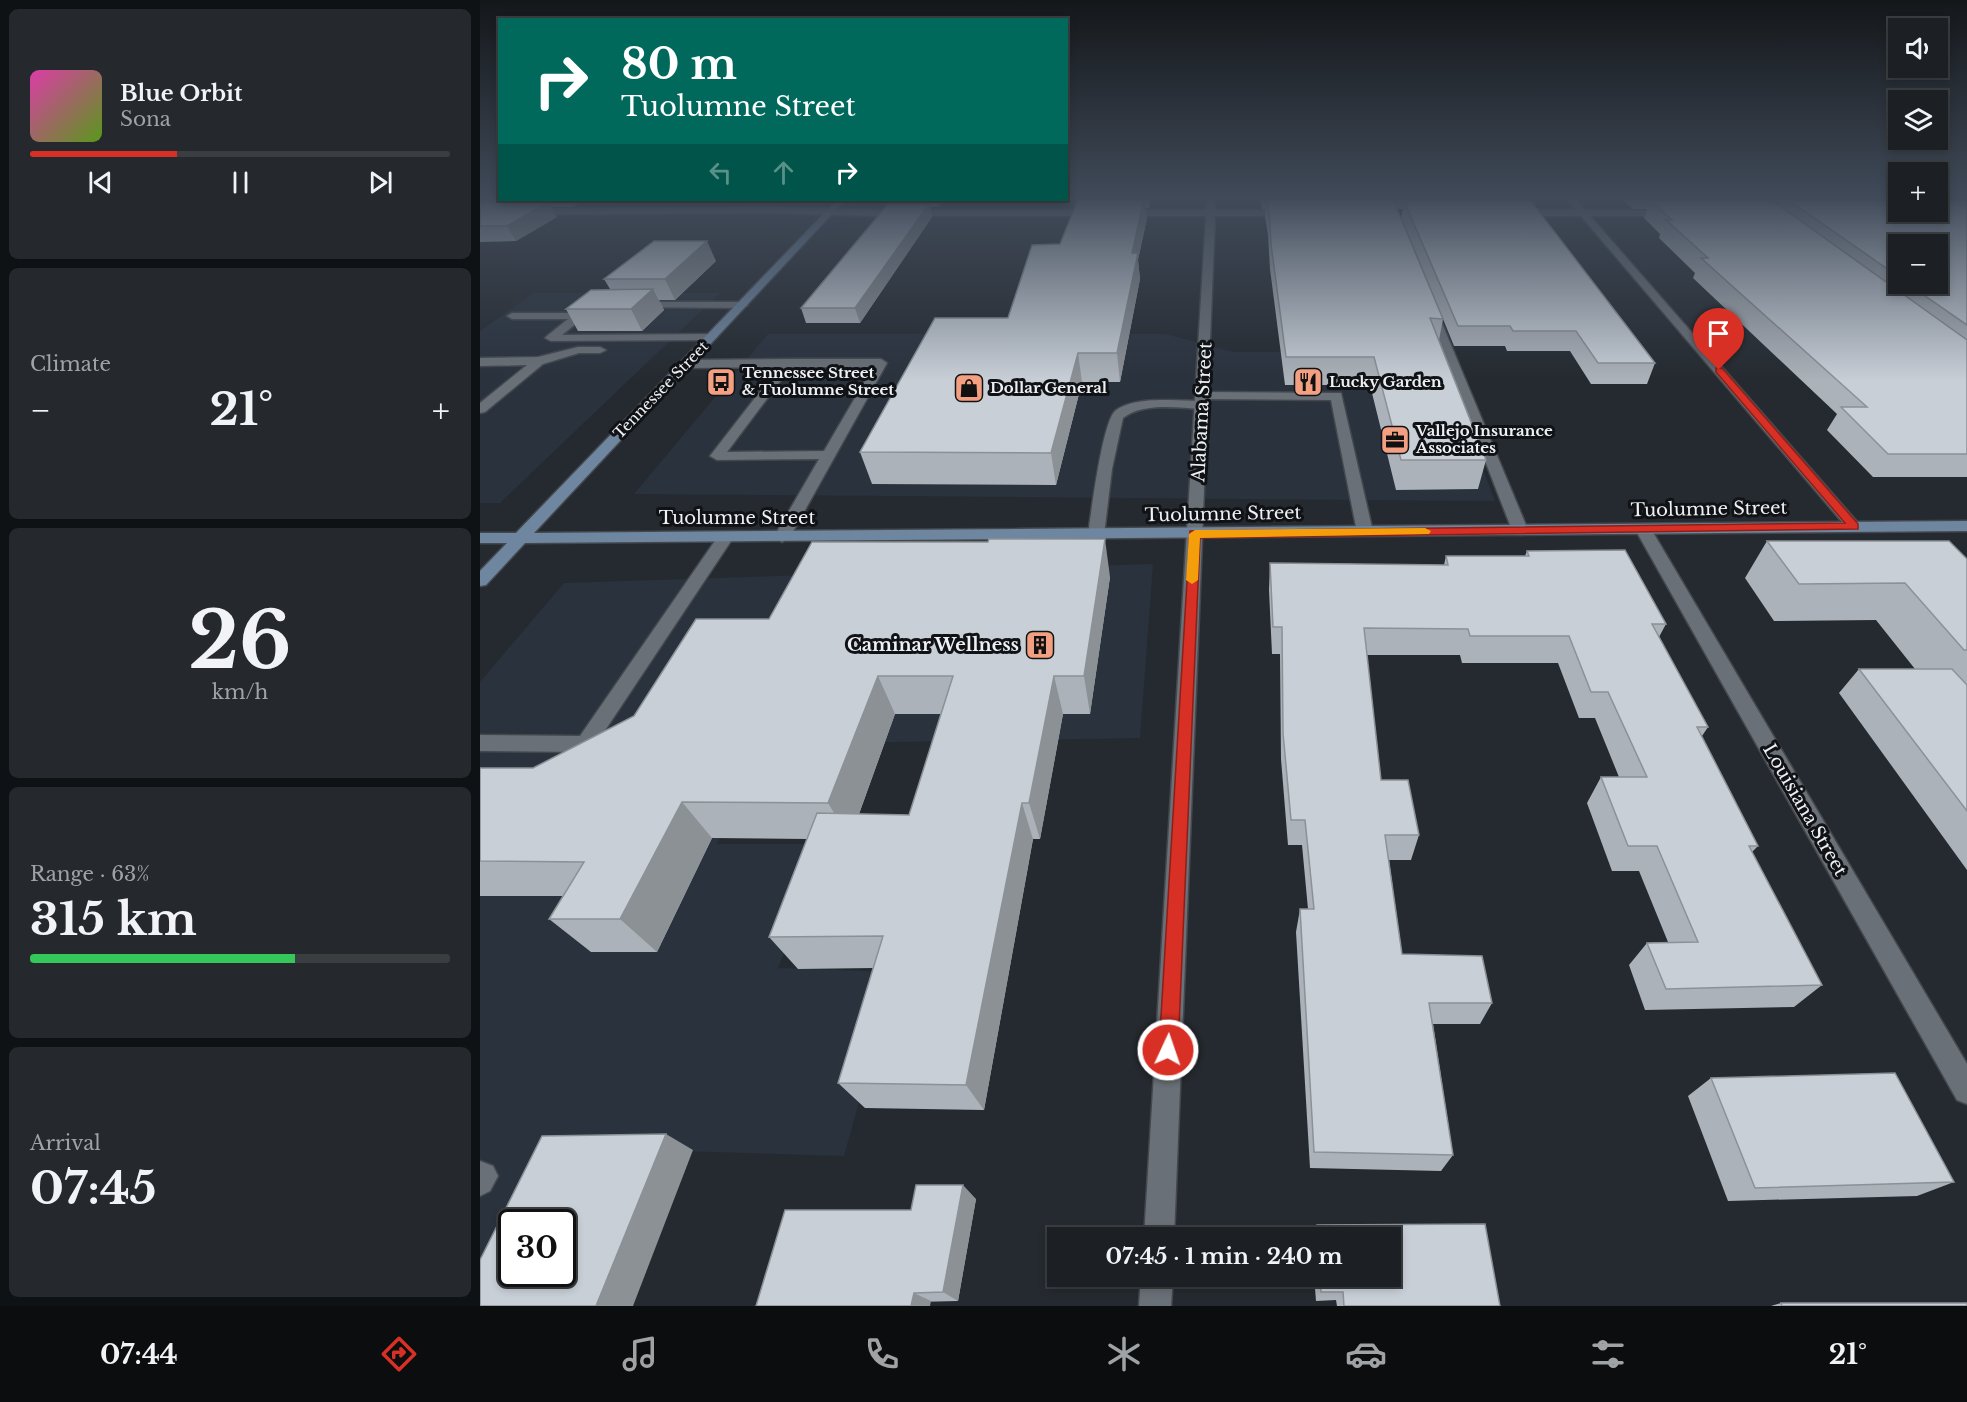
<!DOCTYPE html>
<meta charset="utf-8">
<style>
body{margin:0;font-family:"Libre Baskerville",serif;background:#25282c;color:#f1f3f6;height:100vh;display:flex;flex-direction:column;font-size:22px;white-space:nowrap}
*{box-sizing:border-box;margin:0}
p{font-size:20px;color:#a0a3a6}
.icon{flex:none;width:33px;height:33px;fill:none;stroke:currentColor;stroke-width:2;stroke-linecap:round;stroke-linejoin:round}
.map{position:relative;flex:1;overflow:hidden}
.drawer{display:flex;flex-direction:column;gap:9px;padding:9px;background:#0f1214;width:480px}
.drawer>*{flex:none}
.banner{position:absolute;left:18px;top:18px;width:570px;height:183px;border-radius:0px;box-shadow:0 3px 9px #0003,0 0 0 2px #3a3e41;background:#00695c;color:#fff;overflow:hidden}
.fabs{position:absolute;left:1408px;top:18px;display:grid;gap:12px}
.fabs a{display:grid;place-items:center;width:60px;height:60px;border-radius:0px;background:#1c2024;box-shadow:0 3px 9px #0003,0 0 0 2px #3a3e41;font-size:30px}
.speed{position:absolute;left:18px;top:1209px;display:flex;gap:12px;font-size:30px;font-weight:700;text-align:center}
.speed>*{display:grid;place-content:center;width:78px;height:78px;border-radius:50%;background:#1c2024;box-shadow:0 3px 9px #0003,0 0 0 2px #3a3e41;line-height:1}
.speed .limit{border:3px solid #111;border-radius:9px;background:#fff;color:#111}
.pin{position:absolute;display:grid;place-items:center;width:51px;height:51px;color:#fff;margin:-62px -26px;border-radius:50% 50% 50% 0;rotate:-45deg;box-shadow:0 0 6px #0007}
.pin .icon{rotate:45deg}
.me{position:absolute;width:66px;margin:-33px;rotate:3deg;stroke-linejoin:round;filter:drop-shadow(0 0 4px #0008)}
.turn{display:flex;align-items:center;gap:21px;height:126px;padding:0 24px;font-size:27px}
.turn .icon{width:78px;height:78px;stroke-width:2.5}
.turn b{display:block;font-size:42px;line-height:51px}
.lanes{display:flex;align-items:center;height:57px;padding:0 24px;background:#0003;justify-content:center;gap:30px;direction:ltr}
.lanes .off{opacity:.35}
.big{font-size:45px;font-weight:700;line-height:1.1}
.drawer .card{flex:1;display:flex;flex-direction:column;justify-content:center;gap:9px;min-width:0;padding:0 21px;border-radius:9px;background:#25282c}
.drawer .dial{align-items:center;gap:0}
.dial b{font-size:78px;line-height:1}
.song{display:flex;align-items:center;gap:18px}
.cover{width:72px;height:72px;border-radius:9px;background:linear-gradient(135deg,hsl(320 70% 55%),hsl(90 70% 35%))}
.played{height:6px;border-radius:3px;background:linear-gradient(90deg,#d93025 35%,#3a3e41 35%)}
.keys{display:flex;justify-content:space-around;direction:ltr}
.heat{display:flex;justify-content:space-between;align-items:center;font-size:33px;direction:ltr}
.charge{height:9px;border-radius:4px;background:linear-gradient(90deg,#34c759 63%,#3a3e41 0)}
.trip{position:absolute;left:567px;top:1227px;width:354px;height:60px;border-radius:0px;background:#1c2024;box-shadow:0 3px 9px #0003,0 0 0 2px #3a3e41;font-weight:700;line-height:60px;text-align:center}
.tabs{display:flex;height:96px;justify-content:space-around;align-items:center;background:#0b0d0e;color:#a0a3a6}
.tabs .icon{width:42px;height:42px}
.tabs .current{color:#d93025}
.tabs b{font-size:27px;color:#f1f3f6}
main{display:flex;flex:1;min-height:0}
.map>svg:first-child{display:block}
.built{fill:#29323d}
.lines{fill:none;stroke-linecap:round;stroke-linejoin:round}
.lane-casing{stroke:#44484d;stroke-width:3}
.street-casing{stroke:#44484d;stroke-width:3}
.secondary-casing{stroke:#44484d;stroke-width:3}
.lane{fill:#6a7077;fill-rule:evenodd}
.street{fill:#6a7077;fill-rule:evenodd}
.secondary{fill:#6e869f;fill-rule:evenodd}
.wall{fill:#acb2b9;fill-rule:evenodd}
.shaded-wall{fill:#8c9196}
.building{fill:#c8cfd7;stroke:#8c9196;stroke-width:1.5;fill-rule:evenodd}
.route{fill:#d93025;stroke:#8d1f18;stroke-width:1.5}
.slow{fill:#f59e0b}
.labels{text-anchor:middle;stroke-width:6;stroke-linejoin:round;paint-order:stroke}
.far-poi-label{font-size:15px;font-weight:bold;fill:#edf1f5;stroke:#101215;text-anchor:start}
.far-street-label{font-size:15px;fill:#edf1f5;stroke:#101215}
.street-label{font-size:18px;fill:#edf1f5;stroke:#101215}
.poi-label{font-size:18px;font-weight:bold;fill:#edf1f5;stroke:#101215;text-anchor:end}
</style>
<main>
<section class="drawer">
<div class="card">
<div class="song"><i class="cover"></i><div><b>Blue Orbit</b><p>Sona</p></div></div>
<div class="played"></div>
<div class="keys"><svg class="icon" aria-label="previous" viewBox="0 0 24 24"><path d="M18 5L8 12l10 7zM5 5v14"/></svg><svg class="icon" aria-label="pause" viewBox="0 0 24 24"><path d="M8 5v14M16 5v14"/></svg><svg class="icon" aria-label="next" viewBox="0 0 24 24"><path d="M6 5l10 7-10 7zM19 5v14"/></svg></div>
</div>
<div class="card"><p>Climate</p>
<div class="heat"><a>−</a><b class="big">21°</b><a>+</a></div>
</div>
<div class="card dial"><b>26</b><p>km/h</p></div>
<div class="card"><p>Range · 63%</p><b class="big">315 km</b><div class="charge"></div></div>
<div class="card"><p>Arrival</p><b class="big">07:45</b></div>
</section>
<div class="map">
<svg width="1487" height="1306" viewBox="0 0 1487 1306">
<rect width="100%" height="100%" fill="#252a30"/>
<path class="built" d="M53 293H240L20 503H0V331Z
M288 334H685L754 352H958L1015 501 154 494Z
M673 564 660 738 284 744 237 844H348L298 968 415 972 364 1156 95 1148 32 1222V1274L0 1306V682L84 583Z"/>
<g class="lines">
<g class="lane-casing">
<path id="lane" d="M156 302H263L268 305 263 308 152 307 151 305Z
M111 303 115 304V308L82 335 231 334 237 337 231 340 71 341 65 338 67 336 88 319H32L27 316 32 313H96Z
M951 306 956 309 1048 530 1045 533 1040 535 1032 530 946 309Z
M98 347H120L126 350 120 353H99L63 364 5 412 0 413V403L47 365 0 366V358L58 357Z
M308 359H401L407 363 310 537 302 542 294 537 339 459 237 460 230 456 299 367 205 368 199 364 205 360ZM311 367H393L344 451 247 452Z
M723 392 861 393 893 532 890 535H880L877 532 851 400 719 399 717 396Z
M689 400 722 401 728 405 722 409C698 408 664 402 643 418L632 469 624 535 621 538H611L608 535C611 514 622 423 635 411 649 400 672 400 689 400Z
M245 533 253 538 112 750 105 752 0 751V735L100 736 239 535Z
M0 1161 13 1166 18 1176 10 1191 0 1196Z"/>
</g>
<g class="street-casing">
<path id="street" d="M727 199H735V210H807L811 213 807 216H735L694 1238H664L726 216H643L639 213 643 210H726Z
M1087 199H1095L1105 210 1191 211V215L1188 216H1110L1379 524 1382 527 1379 530H1369L1101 216H1036L1032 213 1036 210H1096Z
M289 207 396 210H615L619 213 615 216H396L289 213 0 215V209Z
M1163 524 1171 529 1487 1064V1104L1477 1100 1155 529Z
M661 1276H693L691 1306H659Z"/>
</g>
<g class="secondary-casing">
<path id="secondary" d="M357 200H365L54 533 1487 521V531L45 543 6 585 0 586V571L27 543H0V533H36Z"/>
</g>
<use href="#lane" class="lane"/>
<use href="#street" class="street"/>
<use href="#secondary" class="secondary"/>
</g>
<path class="wall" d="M0 199H20V200H104L93 207H71L77 217 36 241 0 242Z
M598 199H670L669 208H666L667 218 658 260 660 279 640 382H602L576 485 392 484 380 452 528 318 580 244Z
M780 199H913L962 317 921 218 923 209H917L913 199H1042V201L1175 363 1167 384H1111L1090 351H1027L1025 346H974L963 319 959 340 1006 460 998 489 916 490 890 385H805L790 269 788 234 785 218V209H782Z
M1142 199H1419V212H1458V199H1487V477H1393L1347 430 1357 414 1213 278 1215 273 1179 238 1180 234 1164 218 1167 209H1153ZM1419 244 1458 284H1419Z
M417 200H464L459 207H450L452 217 380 323H326L321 308 418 204Z
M236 261 195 300H179L184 310 162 331H98L86 309 130 289 124 279Z
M1287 541 1487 559V870L1359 693 1379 669H1435L1396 620 1294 621 1265 578Z
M1047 551 1186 624 1179 637 1228 727 1222 736 1278 846 1272 852 1342 985 1314 1007 1165 1010 1149 965 1167 943 1188 942 1159 871H1132L1107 803 1121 777H1139L1115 718H1099L1078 663H982L980 655H887L901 780 939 835 931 860H909L922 954 1012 1003 1000 1024H953L973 1155 961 1171 830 1168 816 932 820 909H828L822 845H808L801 759 800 654H792L789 590 790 563 964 565 966 556H1045Z
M630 577 610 714H583L560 839H553L504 1110 385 1108 358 1083 393 968 318 969 289 937 327 839 232 838 177 952H111L69 919 83 896H0V768H53L154 716 289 619ZM415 714H461L429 815 379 814Z
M1231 1078 1474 1182 1437 1196 1248 1201 1208 1096Z
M496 1199 478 1301 276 1306 431 1210Z
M1005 1224 1020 1306H857L856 1300 836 1301 834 1276H910V1238H832L837 1225Z
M1301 1303 1487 1306H1291Z"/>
<path class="shaded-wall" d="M664 199H665L667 218 658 260 660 279 640 382 637 353 652 253Z
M90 200H104L93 207Z
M457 200H464L459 207Z
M68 202 77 217 36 241 27 226Z
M449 204 452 217 380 323 375 308Z
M227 241 236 261 195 300 185 279Z
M173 289 184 310 162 331 151 309Z
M598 353 602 382 576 485 571 453Z
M625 539 630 577 610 714 604 676Z
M398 676 415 714 370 839 348 803Z
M574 676 583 714 560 839 549 803Z
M202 802 232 838 177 952 140 919Z
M542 803 553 839 504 1110 486 1085Z
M186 1134 213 1150 153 1306H116Z
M483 1185 496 1199 478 1301 463 1292Z
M434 1293 451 1301 450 1306H431Z"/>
<path class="building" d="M598 199H664L652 253H658L637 353H598L571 453 380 452 455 318H528L552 245 580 244Z
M786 199H913L963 319 950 318 1006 460H921L894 357H806L791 244 789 210Z
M1170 200 1293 201 1487 340V454H1408L1361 407H1387L1221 258H1228L1186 220H1192Z
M924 201H1051L1175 363H1118L1096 331H1033L1030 326H978Z
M1310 201H1419V212H1458V201H1487V325L1428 284H1458V244H1419V277Z
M0 202H68L27 226H0Z
M408 204H449L375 308H321Z
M174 241H227L185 279H124Z
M173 289 151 309H86L111 290Z
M509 539H625L604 676H574L549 803H542L486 1085 358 1083 403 936 289 937 337 813 429 815 473 676H398L348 803 202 802 140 919H69L104 862 0 861V768H53L154 716 216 619H289L332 542H508Z
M1287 541H1469L1487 559V650H1484L1425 583 1319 584Z
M1145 550 1186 624H1172L1228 727H1217L1278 846H1269L1342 985 1186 989 1167 943 1218 942 1177 846H1148L1121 777H1167L1128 692H1111L1089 636H990L988 629 884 628 901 780H928L939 835H905L922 954 1002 956 1012 1003H949L973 1155 834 1152 820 909H834L825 820H811L803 733 802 627H793L790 563 968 565 966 556H1049L1047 551Z
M1379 669H1472L1487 685V811Z
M1415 1073 1474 1182 1275 1188 1231 1078Z
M186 1134 116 1306H0V1260L62 1136ZM32 1222H82V1274H32Z
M436 1185H483L463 1292 434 1293 431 1306H276L305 1210H431Z
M1005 1224 1020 1306H864L863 1292H841L840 1276H910V1238H838L837 1225Z
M1301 1303H1487V1306H1302Z"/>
<linearGradient id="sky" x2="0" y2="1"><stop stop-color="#14171a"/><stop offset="0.52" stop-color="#404a59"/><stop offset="1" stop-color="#404a59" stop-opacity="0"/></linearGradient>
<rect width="1487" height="381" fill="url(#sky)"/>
<path class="route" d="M1236 368H1242L1378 524V529L720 538 698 1050 696 1057 688 1060 681 1057 679 1050 710 531 1365 523 1236 372Z"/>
<path class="slow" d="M945 528 951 531 949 534 720 538 718 580 712 584 706 580 709 534 715 530Z"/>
<defs>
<g id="bus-square" transform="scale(1.5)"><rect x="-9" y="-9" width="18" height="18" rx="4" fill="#f2a081" stroke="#101215"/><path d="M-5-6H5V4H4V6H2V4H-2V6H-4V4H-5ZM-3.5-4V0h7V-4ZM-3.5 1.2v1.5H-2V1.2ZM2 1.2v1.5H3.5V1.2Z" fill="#111"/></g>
<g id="restaurant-square" transform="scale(1.5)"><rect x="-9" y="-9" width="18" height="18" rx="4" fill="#f2a081" stroke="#101215"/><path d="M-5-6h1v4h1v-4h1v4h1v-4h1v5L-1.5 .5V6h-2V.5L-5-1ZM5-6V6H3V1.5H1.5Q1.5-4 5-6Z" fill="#111"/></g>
<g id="shop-square" transform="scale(1.5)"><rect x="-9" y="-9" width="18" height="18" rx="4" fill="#f2a081" stroke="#101215"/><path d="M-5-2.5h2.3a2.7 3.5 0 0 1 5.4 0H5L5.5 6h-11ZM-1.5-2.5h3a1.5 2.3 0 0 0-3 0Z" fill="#111"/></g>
<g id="office-square" transform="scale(1.5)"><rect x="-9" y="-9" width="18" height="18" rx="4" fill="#f2a081" stroke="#101215"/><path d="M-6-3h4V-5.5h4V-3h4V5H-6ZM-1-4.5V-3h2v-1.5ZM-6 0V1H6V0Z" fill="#111"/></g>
<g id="building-square" transform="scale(1.5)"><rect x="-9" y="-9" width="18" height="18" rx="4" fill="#f2a081" stroke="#101215"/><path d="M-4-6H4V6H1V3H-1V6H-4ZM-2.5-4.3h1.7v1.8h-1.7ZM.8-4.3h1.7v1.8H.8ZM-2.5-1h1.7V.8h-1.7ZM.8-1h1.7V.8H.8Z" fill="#111"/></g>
</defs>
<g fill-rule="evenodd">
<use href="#bus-square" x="241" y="382"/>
<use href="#restaurant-square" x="828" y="382"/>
<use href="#shop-square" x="489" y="388"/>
<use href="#office-square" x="915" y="440"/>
<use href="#building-square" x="560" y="645"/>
</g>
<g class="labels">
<g class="far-poi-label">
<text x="262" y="378">Tennessee Street<tspan x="262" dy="17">&amp; Tuolumne Street</tspan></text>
<text x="849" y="387">Lucky Garden</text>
<text x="510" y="393">Dollar General</text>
<text x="936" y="436">Vallejo Insurance<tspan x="936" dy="17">Associates</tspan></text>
</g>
<g class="far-street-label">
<text transform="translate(181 390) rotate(-46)" y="5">Tennessee Street</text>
</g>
<g class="street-label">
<text transform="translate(722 412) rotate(-87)" y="6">Alabama Street</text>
<text transform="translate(1229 509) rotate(-1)" y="6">Tuolumne Street</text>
<text transform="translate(743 514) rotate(-1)" y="6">Tuolumne Street</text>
<text x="257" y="524">Tuolumne Street</text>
<text transform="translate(1325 810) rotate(60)" y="6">Louisiana Street</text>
</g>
<g class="poi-label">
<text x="539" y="651">Caminar Wellness</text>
</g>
</g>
</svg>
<div class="fabs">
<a><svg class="icon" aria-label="sound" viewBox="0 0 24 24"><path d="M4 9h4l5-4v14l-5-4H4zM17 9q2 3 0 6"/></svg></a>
<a><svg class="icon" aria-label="layers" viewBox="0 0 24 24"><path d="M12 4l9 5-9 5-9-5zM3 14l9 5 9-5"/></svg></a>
<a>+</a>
<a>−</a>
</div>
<div class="speed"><div class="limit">30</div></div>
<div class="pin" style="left:1239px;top:370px;background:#d93025"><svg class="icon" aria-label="arrive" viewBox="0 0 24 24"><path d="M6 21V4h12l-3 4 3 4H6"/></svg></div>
<svg class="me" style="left:688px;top:1050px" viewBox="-20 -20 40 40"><circle r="17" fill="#d93025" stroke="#fff" stroke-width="3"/><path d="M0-11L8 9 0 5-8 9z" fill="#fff"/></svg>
<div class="trip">07:45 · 1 min · 240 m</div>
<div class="banner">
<div class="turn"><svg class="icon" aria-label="right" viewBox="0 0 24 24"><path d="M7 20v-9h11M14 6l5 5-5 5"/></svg><div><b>80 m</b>Tuolumne Street</div></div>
<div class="lanes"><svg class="icon off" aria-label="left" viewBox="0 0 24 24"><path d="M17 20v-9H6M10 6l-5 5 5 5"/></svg><svg class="icon off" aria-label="ahead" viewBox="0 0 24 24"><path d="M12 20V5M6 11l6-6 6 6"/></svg><svg class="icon" aria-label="right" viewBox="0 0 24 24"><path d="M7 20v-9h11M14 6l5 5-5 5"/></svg></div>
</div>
</div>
</main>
<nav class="tabs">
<b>07:44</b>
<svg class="icon current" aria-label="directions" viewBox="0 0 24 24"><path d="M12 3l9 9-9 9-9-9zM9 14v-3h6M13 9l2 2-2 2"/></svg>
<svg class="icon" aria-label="music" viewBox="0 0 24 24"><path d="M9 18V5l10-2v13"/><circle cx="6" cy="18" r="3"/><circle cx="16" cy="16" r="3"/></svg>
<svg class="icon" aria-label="phone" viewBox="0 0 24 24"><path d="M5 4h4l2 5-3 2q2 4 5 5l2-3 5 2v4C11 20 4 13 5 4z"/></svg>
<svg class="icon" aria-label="climate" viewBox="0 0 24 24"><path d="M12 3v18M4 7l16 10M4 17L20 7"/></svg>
<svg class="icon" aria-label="car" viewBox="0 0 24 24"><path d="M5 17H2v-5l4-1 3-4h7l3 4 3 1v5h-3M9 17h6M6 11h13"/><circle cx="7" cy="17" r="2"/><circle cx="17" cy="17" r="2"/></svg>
<svg class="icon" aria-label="filters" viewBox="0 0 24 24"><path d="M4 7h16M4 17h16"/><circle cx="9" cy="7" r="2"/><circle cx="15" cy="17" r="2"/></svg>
<b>21°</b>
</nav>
